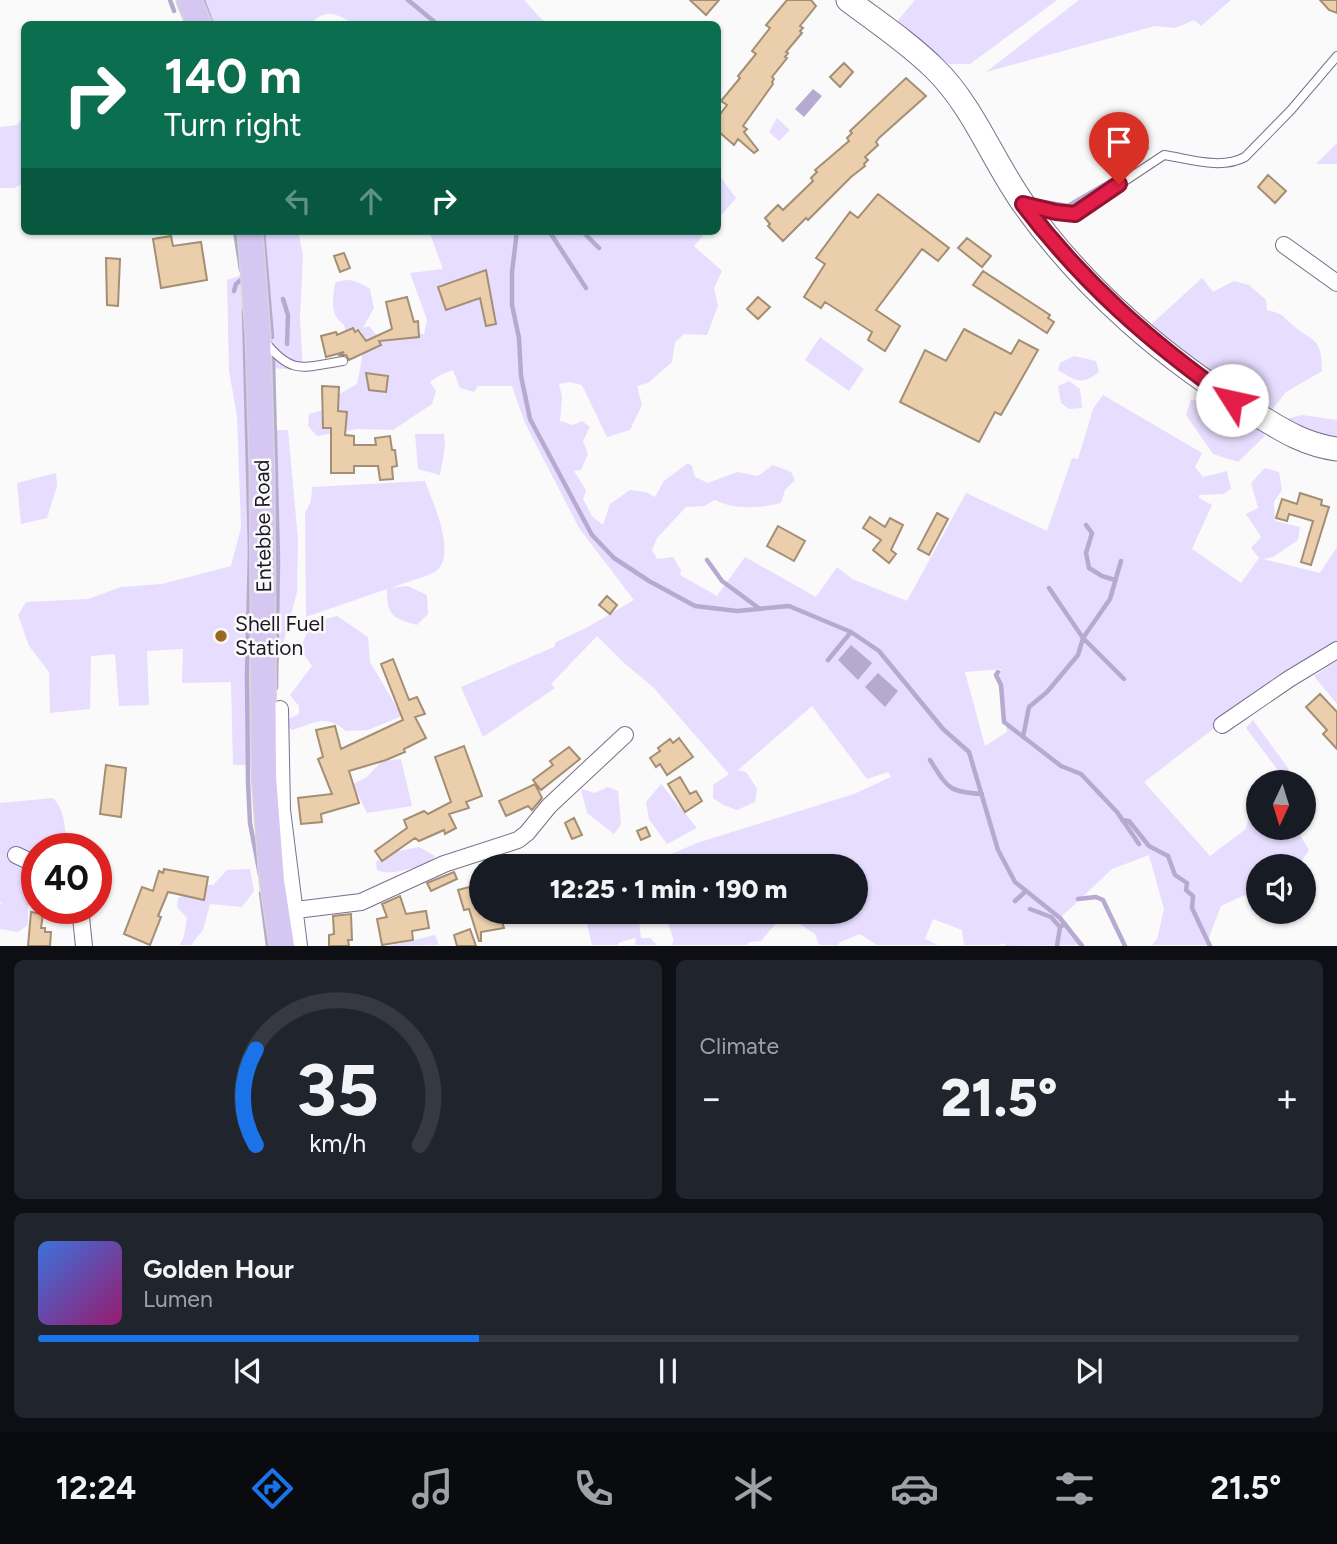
<!DOCTYPE html>
<meta charset="utf-8">
<style>
body{margin:0;font-family:Figtree,sans-serif;background:#20242c;color:#f1f3f6;height:100vh;display:flex;flex-direction:column;font-size:26px;white-space:nowrap}
*{box-sizing:border-box;margin:0}
p{font-size:23px;color:#9ea1a6}
.icon{flex:none;width:38px;height:38px;fill:none;stroke:currentColor;stroke-width:2;stroke-linecap:round;stroke-linejoin:round}
.map{position:relative;height:946px;overflow:hidden}
.side{display:flex;flex-direction:column;gap:14px;padding:14px;background:#0d0f14;flex:1}
.side>*{flex:none}
.hud{position:absolute;left:21px;top:21px;width:700px;height:214px;border-radius:10px;box-shadow:0 2px 5px #0004;background:#0b6e4f;color:#fff;overflow:hidden}
.needle{width:46px;rotate:184deg}
.buttons{position:absolute;left:1246px;top:770px;display:grid;gap:14px}
.buttons a{display:grid;place-items:center;width:70px;height:70px;border-radius:50%;background:#171b24;box-shadow:0 2px 5px #0004;font-size:35px}
.speed{position:absolute;left:21px;top:833px;display:flex;gap:14px;font-size:35px;font-weight:700;text-align:center}
.speed>*{display:grid;place-content:center;width:91px;height:91px;border-radius:50%;background:#171b24;box-shadow:0 2px 5px #0004;line-height:1}
.speed .limit{border:10px solid #d22;background:#fff;color:#111}
.pin{position:absolute;display:grid;place-items:center;width:60px;height:60px;color:#fff;margin:-72px -30px;border-radius:50% 50% 50% 0;rotate:-45deg;box-shadow:0 0 7px #0007}
.pin .icon{rotate:45deg}
.me{position:absolute;width:77px;margin:-38px;rotate:305deg;stroke-linejoin:round;filter:drop-shadow(0 0 5px #0008)}
.turn{display:flex;align-items:center;gap:24px;height:147px;padding:0 28px;font-size:32px}
.turn .icon{width:91px;height:91px;stroke-width:2.5}
.turn b{display:block;font-size:49px;line-height:60px}
.lanes{display:flex;align-items:center;height:66px;padding:0 28px;background:#0003;justify-content:center;gap:35px;direction:ltr}
.lanes .off{opacity:.35}
.big{font-size:52px;font-weight:800;line-height:1.1}
.side .card{flex:1;display:flex;flex-direction:column;justify-content:center;gap:10px;min-width:0;padding:0 24px;border-radius:10px;background:#20242c}
.side .dial{align-items:center;gap:0}
.dial svg{height:182px;overflow:visible;fill:none;stroke:#363941;stroke-width:7;stroke-linecap:round;text-anchor:middle}
.dial text{fill:#f1f3f6;stroke:none}
.song{display:flex;align-items:center;gap:21px}
.cover{width:84px;height:84px;border-radius:10px;background:linear-gradient(135deg,hsl(220 70% 55%),hsl(320 70% 35%))}
.played{height:7px;border-radius:4px;background:linear-gradient(90deg,#1a73e8 35%,#363941 35%)}
.keys{display:flex;justify-content:space-around;direction:ltr}
.heat{display:flex;justify-content:space-between;align-items:center;font-size:38px;direction:ltr}
.side .tiles{flex:1;display:grid;gap:14px;grid-template-columns:1fr 1fr}
.card:last-child{grid-column:span 2}
.trip{position:absolute;left:469px;top:854px;width:399px;height:70px;border-radius:35px;background:#171b24;box-shadow:0 2px 5px #0004;font-weight:800;line-height:70px;text-align:center}
.tabs{display:flex;height:112px;justify-content:space-around;align-items:center;background:#090b0e;color:#9ea1a6}
.tabs .icon{width:49px;height:49px}
.tabs .active{color:#1a73e8}
.tabs b{font-size:32px;color:#f1f3f6}
.map>svg:first-child{display:block}
.green{fill:#e7ddfe;fill-rule:evenodd}
.water{fill:#b6aad0}
.lines{fill:none;stroke-linecap:round;stroke-linejoin:round}
.stream{stroke:#b6aad0;stroke-width:4.5}
.building{fill:#ebcfad;stroke:#a48e74;stroke-width:2}
.lane-casing{stroke:#796f8d;stroke-width:10}
.street-casing{stroke:#796f8d;stroke-width:18}
.secondary-casing{stroke:#796f8d;stroke-width:25}
.primary-casing{stroke:#d6d5d7;stroke-width:27}
.lane{stroke:#fff;stroke-width:8}
.street{stroke:#fff;stroke-width:16}
.secondary{stroke:#fff;stroke-width:23}
.primary{stroke:#d6c7f2;stroke-width:24}
.route-casing{stroke:#92132f;stroke-width:18}
.route{stroke:#e11d48;stroke-width:12}
.poi-dot{fill:#9b691d;stroke:#fafafa;stroke-width:2.5}
.labels{text-anchor:middle;stroke-width:5;stroke-linejoin:round;paint-order:stroke}
.street-label{font-size:21px;fill:#1c1823;stroke:#fafafa}
.poi-label{font-size:21px;fill:#1c1823;stroke:#fafafa;text-anchor:start}
</style>
<div class="map">
<svg width="1337" height="946" viewBox="0 0 1337 946">
<rect width="100%" height="100%" fill="#fafafa"/>
<path class="green" d="M200 0H524L546 24H356C333 14 330 7 309 24H208Z
M915 0H1057L970 64H949L894 25Z
M1079 0H1231L1201 26 1194 20 1175 28 1155 26 986 72Z
M24 117V183L14 188H0V127L17 125Z
M777 118 790 130 779 141 769 132Z
M1337 143V164H1316Z
M718 174 736 198 718 219Z
M264 231H298L303 255 300 318 303 370 271 368Z
M429 231H707L694 246 722 271 714 288 718 306 707 335 684 334 675 342 672 362 648 383 637 386 642 405 630 430 607 437 582 385 569 382 559 384 562 397 560 421 573 425 582 421 590 427 583 441 588 454 581 470 574 471 586 490 583 499 592 516 603 525 610 504 630 490 646 492 655 497 664 481 688 463 692 466 695 477 708 483 737 472 758 476 773 465 791 472 795 480 785 490 781 503C762 508 733 510 715 500L704 506 686 507 657 538 652 550 657 559 673 557 681 570 680 575 717 596 745 557 816 597 837 567 852 579 907 601 966 493 1047 531 1072 458 1078 459 1093 409 1103 395 1202 453 1195 467 1203 477 1227 471 1231 489 1224 494 1199 495V498L1212 505 1192 549 1241 583 1259 558 1251 548 1261 537 1246 514 1258 508 1251 483 1265 468 1279 472 1282 490 1274 502 1275 521 1300 527 1298 540 1273 557 1263 559 1320 573 1337 547V645L1293 668 1144 782 1210 856 1246 829 1248 820 1258 818V828H1296L1309 850 1298 866H1258V889L1221 906 1208 940 1210 945H1152L1157 939 1164 909 1149 855 1112 869 1060 918 1085 945 1006 946 1003 943 1000 945H964L962 930 933 919 925 939 938 945H877L860 934 840 942 838 945H819L815 934 784 914 761 941 750 942 746 945H671L674 941 669 926 661 912H856V866H661L667 856 697 843 854 794 891 777 888 772 867 779 812 706 738 770 746 772 757 789 755 802 737 810 723 805 713 798V785L729 774 653 687 624 663 597 636 551 684 555 688 483 737 461 687 554 647 556 642 588 627 634 600 579 528 525 423 512 386H478L474 392 460 388 453 370 440 375 430 382 436 391 432 404 393 430 357 429 317 436 308 426 309 414 324 410 329 400 357 384 362 358 360 344 362 331 351 336 346 335 344 325C329 314 333 299 335 283 349 277 357 281 370 289L374 308 363 328 369 326 379 338 409 332 424 334 427 320 410 273 443 269ZM1002 669 996 675 1001 685 1007 732 985 746 965 672Z
M245 274 254 566 249 650 252 765H233L231 682 182 683 183 649 147 651 149 705 119 706 115 654 91 656 90 709 50 713 49 672 29 646 18 615 26 602 88 599 121 587 162 584 231 566 241 527 237 416 229 371 227 280Z
M1202 278 1213 292 1234 281 1249 285 1266 300 1267 310C1287 315 1281 316 1295 327 1317 344 1321 339 1322 371L1286 392 1270 412 1144 331Z
M820 337 864 369 849 391 805 360Z
M1074 356 1096 361 1099 372C1081 386 1076 381 1058 370L1060 363Z
M1069 381 1080 389 1082 408 1069 409 1061 403 1058 386Z
M1191 400 1202 401 1226 425 1237 428 1252 419 1260 426 1265 436 1238 462 1213 454 1186 415Z
M1302 415 1337 420V445L1282 420Z
M274 430H288L298 539 297 592 278 663Z
M415 434H444L445 447 440 475 418 469Z
M56 473 57 486 47 518 21 524 17 483Z
M425 481C432 501 460 559 433 573 420 579 405 582 391 588L407 586 427 595 428 614 417 625C391 618 387 614 387 589L306 617 305 513 311 501 312 487Z
M337 616 368 637 370 662 402 716 368 730 346 731C326 714 316 722 293 730L285 726 286 720 299 714V706L290 695 312 666 300 649 311 623Z
M1337 661V704L1314 676Z
M1253 720 1288 768 1293 780 1291 782H1287L1246 728Z
M401 759 412 806 367 813 353 784 367 777 382 761Z
M661 784 697 828 667 844 649 819 646 802Z
M608 787 618 791 621 824 614 834 587 813 581 789 595 793Z
M53 798C66 811 65 832 67 849H37V907L28 905V925L18 932 0 929V904L3 902H0V803Z
M419 847 435 856 432 863C417 866 391 877 377 870L376 862 387 853Z
M250 869 254 891 242 907 210 904 203 930 191 945H180L184 936 187 918 177 907 178 898 200 885H213L227 870Z
M584 912H638L641 938H650L657 945H635L636 938 620 942 617 945H592Z
M435 935 439 945 389 946Z"/>
<path class="water" d="M813 89 822 96 804 117 795 109Z
M851 645 872 663 858 680 838 660Z
M878 673 898 691 885 707 865 687Z"/>
<g class="lines">
<path class="stream" d="M170 0 174 11
M203 0 212 24
M408 0 437 24
M1032 200 1068 206 1131 169 1147 148
M235 231 241 270
M263 231 272 337
M517 231 512 272V305L519 338 521 376 530 419 592 535 614 558 649 581 695 606 737 611 789 606 851 632 879 651 943 729 969 752 998 850 1015 882 1060 918 1082 946
M549 231 586 288
M582 231 599 248
M234 291 236 284 242 279
M283 299 288 315 287 344
M244 310 250 550 247 675 248 782 250 823 260 875
M273 360 278 560 276 688
M1086 525 1092 533 1086 553 1089 568 1102 576 1115 580
M707 560 722 581 760 609
M1049 588 1083 638 1124 679
M828 660 851 632
M998 672 996 675 1001 685 1004 722 1061 766 1081 774 1117 812 1139 844
M1023 737 1029 707 1047 692 1078 655 1083 638 1110 599 1121 561
M930 760C948 788 948 792 982 794
M1122 820 1129 821 1149 846 1168 856 1175 875 1187 883 1186 890 1193 896 1192 908 1210 946
M261 893 268 946
M1078 899 1096 897 1103 900 1125 946
M1015 901 1026 891
M1030 909 1051 917 1060 927 1065 924
M1057 946 1060 927"/>
</g>
<path class="building" d="M690 0H719L706 15Z
M787 0H811L816 6 800 26 803 28 800 31 802 33 786 52 788 53 785 57 787 58 772 77 774 79 772 82 773 84 743 126 747 129 744 132 758 150 754 153 738 139 734 145 718 131V117L727 105 721 101 740 78 738 76 756 54 752 51 770 28 766 25Z
M1320 0H1337V13L1329 10Z
M844 63 853 72 840 87 830 77Z
M906 78 926 96 879 138 876 142 878 145 865 157 868 160 864 164 865 166 851 177 808 220 806 218 783 241 768 226 770 224 765 218 778 205 783 210 813 181 811 178 817 172 815 170 849 141 847 138 852 133 850 131Z
M1268 175 1286 191 1275 203 1258 187Z
M878 194 949 248 938 261 922 249 876 310 900 326 885 351 868 340 872 332 825 302 821 308 804 297 825 264 816 258 850 212 858 218Z
M171 236 173 246 201 242 207 280 161 288 153 239Z
M967 238 991 256 982 267 958 248Z
M344 253 350 268 340 272 334 256Z
M106 258 120 259 118 306 107 305Z
M486 270 496 324 486 326 480 298 446 310 438 287Z
M983 271 1050 315 1048 318 1054 322 1047 333 973 285Z
M407 297 414 322 418 321 419 337 379 341 381 345 349 360 346 355H340L344 352 326 357 321 336 336 332 337 335 353 328 355 332 358 330 366 341 392 329 386 302Z
M758 297 770 307 758 319 747 309Z
M964 329 1011 354 1019 340 1038 350 1001 415 995 412 979 442 900 402 925 350 946 361Z
M366 373 388 376 386 392 369 390Z
M322 386 339 387 338 411 347 412 345 435 354 436V445H376L375 438 390 436 392 450H395L397 466 392 467 393 479 380 480 378 466H354V473H331V428H323Z
M1300 493 1322 500 1321 505 1329 507 1311 565 1301 562 1313 521 1289 514 1287 521 1276 518 1282 499 1297 504Z
M937 513 948 519 929 555 918 549Z
M870 517 885 527 890 518 903 525 891 550 896 554 889 563 873 550 881 540 863 528Z
M778 526 805 541 794 561 767 546Z
M607 596 617 605 610 614 599 605Z
M393 659 409 700 417 697 425 714 415 717 426 738 404 749 405 752 386 760 349 771 359 803 321 814 322 822 301 824 298 798 332 794 318 759 323 757 316 730 335 726 341 749 403 720 381 664Z
M1320 694 1337 712V749L1323 734 1327 730 1306 707Z
M679 738 693 757 667 775 660 764 656 767 650 758 660 751 658 748 670 739 673 743Z
M464 746 482 796 466 802 469 808 449 814 456 828 445 834 444 830 419 841 415 838 382 861 375 851 407 828 404 820 424 811 428 814 451 802 435 757Z
M569 747 580 759 541 790 533 780 553 765 550 761Z
M106 765 126 768 121 817 100 814Z
M680 777 690 794 696 791 702 801 685 812 668 784Z
M535 784 542 798 532 810 528 806 506 816 499 801Z
M574 818 582 835 572 839 565 823Z
M646 827 650 836 641 840 637 831Z
M164 869 208 877 204 900 168 892 158 916 161 917 150 945 124 934 142 887 153 891 159 871 163 873Z
M454 872 457 879 431 891 427 883Z
M481 884V912H499L504 928 481 932V941H479L469 909 464 910 458 890Z
M400 896 406 914 426 911 429 928 412 931 413 940 382 945 377 919 387 917 382 904Z
M31 912 43 914 41 928H45V932H51L50 946H28Z
M351 914 352 940H348L349 946H329V935L334 934 333 916Z
M470 929 476 946H457L454 935Z"/>
<g class="lines">
<g class="lane-casing">
<path id="lane" d="M1034 207 1056 212 1075 214 1164 155C1190 159 1221 170 1245 157L1291 110 1337 56
M265 342C293 376 303 367 343 361"/>
</g>
<g class="street-casing">
<path id="street" d="M1284 245 1337 283
M280 709 282 810 299 946
M1222 725 1289 679 1337 650
M16 855 37 865
M80 908 84 946
M296 910 361 902 444 864 518 840 527 833 549 806 625 735"/>
</g>
<g class="secondary-casing">
<path id="secondary" d="M848 0C877 22 909 43 935 69 974 107 993 162 1025 206 1085 290 1167 361 1256 414 1282 430 1305 445 1337 449"/>
</g>
<g class="primary-casing">
<path id="primary" d="M189 0 199 24
M250 231 258 335 262 470 264 777 272 881 282 946"/>
</g>
<use href="#lane" class="lane"/>
<use href="#street" class="street"/>
<use href="#secondary" class="secondary"/>
<use href="#primary" class="primary"/>
</g>
<g class="lines">
<g class="route-casing">
<path id="route" d="M1119 184 1075 214 1056 212 1023 204C1084 284 1150 342 1232 400"/>
</g>
<use href="#route" class="route"/>
</g>
<circle class="poi-dot" cx="221" cy="636" r="7"/>
<g class="labels">
<g class="street-label">
<text transform="translate(263 526) rotate(-91)" y="7">Entebbe Road</text>
</g>
<g class="poi-label">
<text x="235" y="631">Shell Fuel<tspan x="235" dy="24">Station</tspan></text>
</g>
</g>
</svg>
<div class="buttons">
<a><svg class="needle" viewBox="-14 -14 28 28"><path d="M0-13l5 13h-10z" fill="#e53935"/><path d="M0 13l5-13h-10z" fill="#9ea1a6"/></svg></a>
<a><svg class="icon" aria-label="sound" viewBox="0 0 24 24"><path d="M4 9h4l5-4v14l-5-4H4zM17 9q2 3 0 6"/></svg></a>
</div>
<div class="speed"><div class="limit">40</div></div>
<div class="pin" style="left:1119px;top:184px;background:#d93025"><svg class="icon" aria-label="arrive" viewBox="0 0 24 24"><path d="M6 21V4h12l-3 4 3 4H6"/></svg></div>
<svg class="me" style="left:1232px;top:400px" viewBox="-20 -20 40 40"><circle r="19" fill="#fff"/><path d="M0-13L10 11 0 6-10 11z" fill="#e11d48"/></svg>
<div class="trip">12:25 · 1 min · 190 m</div>
<div class="hud">
<div class="turn"><svg class="icon" aria-label="right" viewBox="0 0 24 24"><path d="M7 20v-9h11M14 6l5 5-5 5"/></svg><div><b>140 m</b>Turn right</div></div>
<div class="lanes"><svg class="icon off" aria-label="left" viewBox="0 0 24 24"><path d="M17 20v-9H6M10 6l-5 5 5 5"/></svg><svg class="icon off" aria-label="ahead" viewBox="0 0 24 24"><path d="M12 20V5M6 11l6-6 6 6"/></svg><svg class="icon" aria-label="right" viewBox="0 0 24 24"><path d="M7 20v-9h11M14 6l5 5-5 5"/></svg></div>
</div>
</div>
<section class="side">
<div class="tiles">
<div class="card dial"><svg viewBox="0 0 100 80">
<path d="M14 69A42 42 0 1 1 86 69"/>
<path d="M14 69A42 42 0 0 1 14 27" stroke="#1a73e8"/>
<text x="50" y="56" font-size="32" font-weight="700">35</text>
<text x="50" y="72" font-size="11">km/h</text>
</svg></div>
<div class="card"><p>Climate</p>
<div class="heat"><a>−</a><b class="big">21.5°</b><a>+</a></div>
</div>
<div class="card">
<div class="song"><i class="cover"></i><div><b>Golden Hour</b><p>Lumen</p></div></div>
<div class="played"></div>
<div class="keys"><svg class="icon" aria-label="previous" viewBox="0 0 24 24"><path d="M18 5L8 12l10 7zM5 5v14"/></svg><svg class="icon" aria-label="pause" viewBox="0 0 24 24"><path d="M8 5v14M16 5v14"/></svg><svg class="icon" aria-label="next" viewBox="0 0 24 24"><path d="M6 5l10 7-10 7zM19 5v14"/></svg></div>
</div>
</div>
</section>
<nav class="tabs">
<b>12:24</b>
<svg class="icon active" aria-label="directions" viewBox="0 0 24 24"><path d="M12 3l9 9-9 9-9-9zM9 14v-3h6M13 9l2 2-2 2"/></svg>
<svg class="icon" aria-label="music" viewBox="0 0 24 24"><path d="M9 18V5l10-2v13"/><circle cx="6" cy="18" r="3"/><circle cx="16" cy="16" r="3"/></svg>
<svg class="icon" aria-label="phone" viewBox="0 0 24 24"><path d="M5 4h4l2 5-3 2q2 4 5 5l2-3 5 2v4C11 20 4 13 5 4z"/></svg>
<svg class="icon" aria-label="climate" viewBox="0 0 24 24"><path d="M12 3v18M4 7l16 10M4 17L20 7"/></svg>
<svg class="icon" aria-label="car" viewBox="0 0 24 24"><path d="M5 17H2v-5l4-1 3-4h7l3 4 3 1v5h-3M9 17h6M6 11h13"/><circle cx="7" cy="17" r="2"/><circle cx="17" cy="17" r="2"/></svg>
<svg class="icon" aria-label="filters" viewBox="0 0 24 24"><path d="M4 7h16M4 17h16"/><circle cx="9" cy="7" r="2"/><circle cx="15" cy="17" r="2"/></svg>
<b>21.5°</b>
</nav>
